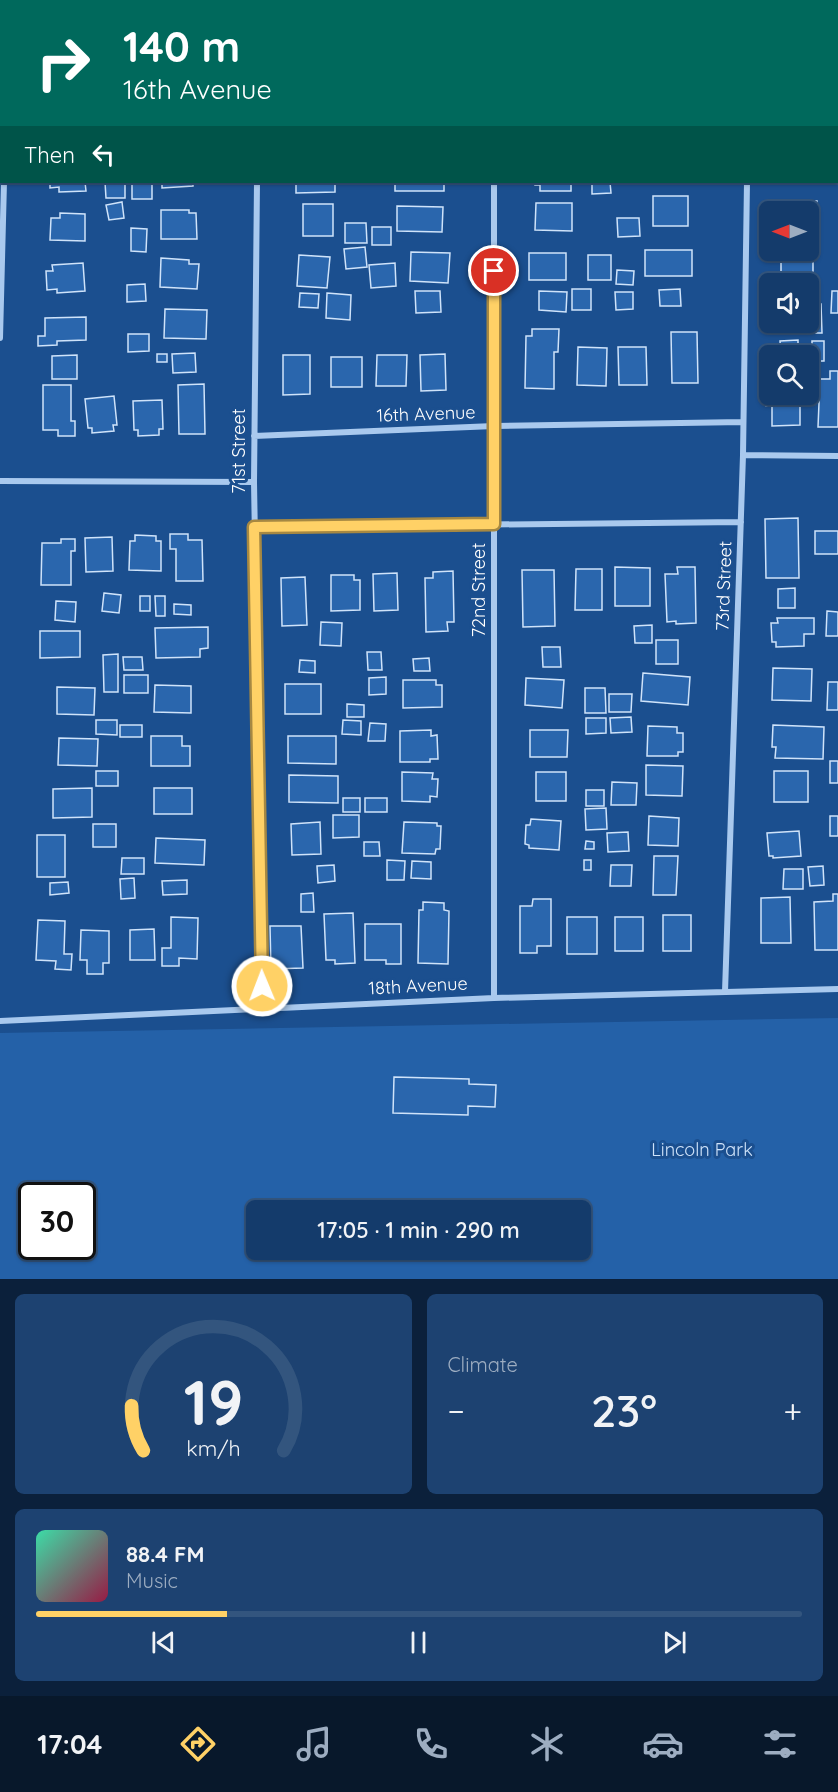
<!DOCTYPE html>
<meta charset="utf-8">
<style>
body{margin:0;font-family:Quicksand,sans-serif;background:#1d4271;color:#f1f3f6;height:100vh;display:flex;flex-direction:column;font-size:22px;white-space:nowrap}
*{box-sizing:border-box;margin:0}
p{font-size:20px;color:#9dadc1}
.icon{flex:none;width:33px;height:33px;fill:none;stroke:currentColor;stroke-width:2;stroke-linecap:round;stroke-linejoin:round}
.map{position:relative;height:1279px;overflow:hidden}
.details{display:flex;flex-direction:column;gap:15px;padding:15px;background:#0b203b;flex:1}
.details>*{flex:none}
.guide{position:absolute;left:0px;top:0px;width:838px;height:183px;box-shadow:0 2px 4px #0004,0 0 0 2px #33557e;background:#00695c;color:#fff;overflow:hidden}
.needle{width:39px;rotate:270deg}
.tools{position:absolute;left:759px;top:201px;display:grid;gap:12px}
.tools a{display:grid;place-items:center;width:60px;height:60px;border-radius:9px;background:#143b6b;box-shadow:0 2px 4px #0004,0 0 0 2px #33557e;font-size:30px}
.speed{position:absolute;left:18px;top:1182px;display:flex;gap:12px;font-size:30px;font-weight:700;text-align:center}
.speed>*{display:grid;place-content:center;width:78px;height:78px;border-radius:50%;background:#143b6b;box-shadow:0 2px 4px #0004,0 0 0 2px #33557e;line-height:1}
.speed .limit{border:3px solid #111;border-radius:9px;background:#fff;color:#111}
.pin{position:absolute;display:grid;place-items:center;width:51px;height:51px;color:#fff;margin:-26px;border:3px solid #fff;border-radius:50%;box-shadow:0 2px 6px #0007}
.me{position:absolute;width:66px;margin:-33px;rotate:359deg;stroke-linejoin:round;filter:drop-shadow(0 0 4px #0008)}
.turn{display:flex;align-items:center;gap:21px;height:126px;padding:0 24px;font-size:27px}
.turn .icon{width:78px;height:78px;stroke-width:2.5}
.turn b{display:block;font-size:42px;line-height:51px}
.then{display:flex;align-items:center;height:57px;padding:0 24px;background:#0003;gap:12px;font-size:22px}
.big{font-size:45px;font-weight:600;line-height:1.1}
.details .tile{flex:1;display:flex;flex-direction:column;justify-content:center;gap:9px;min-width:0;padding:0 21px;border-radius:9px;background:#1d4271}
.details .dial{align-items:center;gap:0}
.dial svg{height:156px;overflow:visible;fill:none;stroke:#33557e;stroke-width:7;stroke-linecap:round;text-anchor:middle}
.dial text{fill:#f1f3f6;stroke:none}
.song{display:flex;align-items:center;gap:18px}
.cover{width:72px;height:72px;border-radius:9px;background:linear-gradient(135deg,hsl(160 70% 55%),hsl(340 70% 35%))}
.played{height:6px;border-radius:3px;background:linear-gradient(90deg,#ffd166 25%,#33557e 25%)}
.keys{display:flex;justify-content:space-around;direction:ltr}
.heat{display:flex;justify-content:space-between;align-items:center;font-size:33px;direction:ltr}
.details .tiles{flex:1;display:grid;gap:15px;grid-template-columns:1fr 1fr}
.tile:last-child{grid-column:span 2}
.trip{position:absolute;left:246px;top:1200px;width:345px;height:60px;border-radius:9px;background:#143b6b;box-shadow:0 2px 4px #0004,0 0 0 2px #33557e;font-weight:600;line-height:60px;text-align:center}
.menu{display:flex;height:96px;justify-content:space-around;align-items:center;background:#08182b;color:#9dadc1}
.menu .icon{width:42px;height:42px}
.menu .current{color:#ffd166}
.menu b{font-size:27px;color:#f1f3f6}
.map>svg:first-child{display:block}
.green{fill:#2461a8;fill-rule:evenodd}
.building{fill:#2a66ad;stroke:#cfe3fa;stroke-width:1.5}
.lines{fill:none;stroke-linecap:round;stroke-linejoin:round}
.street{stroke:#a9c9ee;stroke-width:6}
.route-casing{stroke:#a68842;stroke-width:15}
.route{stroke:#ffd166;stroke-width:10}
.labels{text-anchor:middle;stroke-width:6;stroke-linejoin:round;paint-order:stroke}
.street-label{font-size:18px;fill:#fff;stroke:#1b4f8f}
.park-label{font-size:18px;fill:#cfe3fa;stroke:#1b4f8f}
</style>
<div class="map">
<svg width="838" height="1279" viewBox="0 0 838 1279">
<rect width="100%" height="100%" fill="#1b4f8f"/>
<path class="green" d="M838 1018V1279H0V1033ZM32 1196H82V1246H32ZM256 1210H580V1250H256Z"/>
<path class="building" d="M50 182H85L86 191 59 192V187L50 188Z
M105 182H125V198H106Z
M132 182H152V199H132Z
M162 182H193V186L162 188Z
M296 182H335V192L296 193Z
M395 182H444V191H395Z
M535 182H571V191H540V185H535Z
M592 182H610L611 193 592 194Z
M651 182H688V184H651Z
M653 196H688V226H653Z
M779 200 817 201 816 231H808V212H778Z
M122 202 124 218 109 220 106 205Z
M536 203H572V231L535 230Z
M303 204H333V236H303Z
M397 206 443 207 442 232 397 231Z
M161 210H189V213H196L197 239H161Z
M60 213 85 214V241L50 240 51 218H60Z
M617 218H639L640 236 618 237Z
M345 223H366L367 243H345Z
M372 227H391V245H372Z
M131 228 147 229 146 252 131 251Z
M808 244H813V274L781 273V250H808Z
M365 247 367 267 346 269 344 249Z
M645 250H692V276H645Z
M411 252 450 253 448 283 410 281Z
M529 253H566V280H529Z
M299 255 330 257 327 288 297 286Z
M588 255H611V280H588Z
M161 258 189 260V264H199L197 289 160 287Z
M83 263 85 291 57 293V289L47 290 46 271H53L52 265Z
M395 263 396 286 371 288 369 265Z
M617 270 634 271 633 285 616 284Z
M145 284 146 301 127 302V285Z
M572 289H591V310H572Z
M680 289 681 306H660L659 290Z
M415 291H440L441 312 416 313Z
M539 291 567 292 566 312 539 310Z
M832 291H838V313H831Z
M615 292H633V309L616 310Z
M300 293 319 294 318 308 299 307Z
M327 293 351 295 350 320 326 318Z
M808 304H821L822 333H773V322H808Z
M165 309 207 310 206 339 164 338Z
M86 317V340L57 341V345L38 346V336H45V318Z
M532 329H559L558 352H554V389L525 388 526 336H532Z
M671 332H697L698 383H672Z
M128 334H149V351L128 352Z
M798 340V355L781 356 780 341Z
M812 341H824V361H812Z
M578 347 607 348 606 386 577 385Z
M618 347H646L647 385H619Z
M195 353 196 372 173 373 172 354Z
M157 354H167V362H157Z
M445 354 446 390 421 391 420 355Z
M77 355V379H52V356Z
M283 355H310V394L283 395Z
M377 355H407L406 386H376Z
M331 357H362V387H331Z
M830 371H838V427H818L820 379H830Z
M204 384 205 434H179L178 385Z
M43 385H71V421H75V436H58V430H43Z
M766 391H770V394H800V425L772 426V406H766Z
M114 396 117 425H113L114 431 92 433V428H88L85 399Z
M162 400 163 429H159V435L138 436V430H134L133 401Z
M798 518 799 578H766L765 519Z
M815 531H838V554H815Z
M170 534H188V540H202L203 581H176V549H170Z
M135 535 156 536V541H161V571L129 570 130 541H135Z
M112 537 113 571 86 572 85 538Z
M61 539H75V551H71V585H41L42 543H61Z
M615 567 650 568V606H615Z
M677 567H695L696 623 676 624V621L667 622 665 574H678Z
M576 569H602V610H575Z
M522 570H554L555 626 523 627Z
M453 571 454 622H447L448 631 426 632 425 578H433V572Z
M397 573 398 610 374 611 373 574Z
M331 575H354V580H360V610L331 611Z
M305 577 307 625 282 626 281 578Z
M795 588V608H778V589Z
M104 593 121 595 119 613 102 611Z
M140 596H150V611H140Z
M155 596H165V616H156Z
M56 601 76 602 75 622 55 620Z
M174 604 191 605V615L174 614Z
M827 611 838 612V636H826Z
M777 618H814V634H804V646L776 647V642H772L771 623H778Z
M321 622 342 623 341 646 320 645Z
M652 625V643H635L634 626Z
M208 627V648L200 649V657L156 658 155 628Z
M40 631H80V657L40 658Z
M656 640H678V664H656Z
M542 647H560L561 667H543Z
M367 652H381L382 670H368Z
M118 654V692H104L103 655Z
M123 657H142L143 670H124Z
M429 658 430 671H414L413 659Z
M300 660 315 661V673L299 672Z
M773 668 812 669 811 701 772 700Z
M643 673 690 677 688 705 641 701Z
M124 675H148V693H124Z
M386 677V694L369 695V678Z
M526 678 564 680 562 708 525 705Z
M403 680H436V685H442V707L403 708Z
M828 682H838V710H827Z
M285 684H321V714H285Z
M155 685 191 686V713L154 712Z
M57 687 95 688 94 715 57 714Z
M585 688H605L606 713H585Z
M609 694H632L631 712H609Z
M347 704 364 705V717H347Z
M631 717 632 732 611 733 610 718Z
M586 718H606V733L586 734Z
M96 720H117V735L96 734Z
M343 720 361 721V735L342 734Z
M370 723 386 724 385 741H368Z
M120 725H142V737H120Z
M773 725 824 727 823 759 775 758 776 747H772Z
M648 726 677 727V733H683V752H678V756H647Z
M431 730V736L437 735 438 759H430V762H400V731Z
M530 730H568L567 757H530Z
M151 736H182V746H190V766H151Z
M288 736H336V764L288 763Z
M59 738 98 739 97 766 58 765Z
M830 761H838V783H830Z
M646 765 683 766 682 796 646 795Z
M96 771H118V786H96Z
M774 771H808V802H774Z
M402 772 433 773 432 779H438L437 797 430 796V802L402 801Z
M536 772H566V801H536Z
M289 775 338 776V803L289 802Z
M612 782 637 783 636 805H611Z
M92 788V817L53 818V789Z
M154 788H192V814H154Z
M586 790H604V806H586Z
M343 798H360V812H343Z
M365 798H387V812H365Z
M606 808 607 829 586 830 585 809Z
M333 815H359V837L333 838Z
M649 816 679 818 678 846 648 845Z
M830 816H838V836H830Z
M531 819 561 821 559 850 529 848V845L525 844 526 825H530Z
M320 822 321 854 292 855 291 824Z
M404 822 437 823V826H441L440 849H436L435 854 402 853Z
M93 824H116V847H93Z
M799 831 801 856 773 858V856H769L767 833Z
M628 832 629 851 608 852 607 833Z
M37 835H65V877H37Z
M156 838 205 840 204 865 155 863Z
M586 841 594 842V849H585Z
M364 842H379L380 856H364Z
M654 856H678L676 895H653Z
M122 858H144V874H121Z
M387 860 405 861 404 880H387Z
M584 860H591V870H584Z
M412 861 431 862V879L411 878Z
M334 865 335 881 318 883 317 866Z
M611 865H632L631 886H610Z
M823 866 824 885 810 886 808 867Z
M784 869H803V889H783Z
M134 878 135 898 121 899 120 879Z
M187 880V894L163 895 162 881Z
M68 882 69 893 50 895V883Z
M313 893 314 912H301V894Z
M833 894H838V950H815L814 902 833 901Z
M790 897 791 943H761V898Z
M533 899H551V946H537V953H520V906H532Z
M423 902 444 903V910L449 911 448 964 418 963 419 910H423Z
M353 913 355 963 335 964V960H326L324 914Z
M663 915H691V951H663Z
M171 917 198 918 197 959 179 958V966H162V948H171Z
M567 917H597V954H567Z
M615 917H643V951H615Z
M38 920 65 921 64 954H72L71 970 55 969 56 961 36 960Z
M365 924H401V964H386V960H365Z
M270 926H301L303 968 271 969Z
M154 929 155 960H130V930Z
M81 930 109 931V963H103V974H87V960H80Z
M394 1077 469 1079V1084L496 1085 495 1107 468 1106V1115L393 1113Z"/>
<g class="lines">
<path class="street" d="M494 0V2
M8 2V0
M259 2V0
M750 2V0
M257 182 254 482 263 1009
M0 338 4 182
M254 436 494 426 743 422
M743 455 838 456
M0 481 254 482
M254 527 741 522
M725 992 743 455 747 182
M494 998V182
M0 1021 494 998 838 989"/>
</g>
<g class="lines">
<g class="route-casing">
<path id="route" d="M262 986 254 527 494 524V271"/>
</g>
<use href="#route" class="route"/>
</g>
<g class="labels">
<g class="street-label">
<text transform="translate(426 414) rotate(-2)" y="6">16th Avenue</text>
<text transform="translate(239 451) rotate(-90)" y="6">71st Street</text>
<text transform="translate(724 586) rotate(-88)" y="6">73rd Street</text>
<text transform="translate(479 590) rotate(-90)" y="6">72nd Street</text>
<text transform="translate(418 986) rotate(-3)" y="6">18th Avenue</text>
</g>
<g class="park-label">
<text x="702" y="1156">Lincoln Park</text>
</g>
</g>
</svg>
<div class="tools">
<a><svg class="needle" viewBox="-14 -14 28 28"><path d="M0-13l5 13h-10z" fill="#e53935"/><path d="M0 13l5-13h-10z" fill="#9dadc1"/></svg></a>
<a><svg class="icon" aria-label="sound" viewBox="0 0 24 24"><path d="M4 9h4l5-4v14l-5-4H4zM17 9q2 3 0 6"/></svg></a>
<a><svg class="icon" aria-label="search" viewBox="0 0 24 24"><circle cx="10" cy="10" r="6"/><path d="M15 15l6 6"/></svg></a>
</div>
<div class="speed"><div class="limit">30</div></div>
<div class="pin" style="left:494px;top:271px;background:#d93025"><svg class="icon" aria-label="arrive" viewBox="0 0 24 24"><path d="M6 21V4h12l-3 4 3 4H6"/></svg></div>
<svg class="me" style="left:262px;top:986px" viewBox="-20 -20 40 40"><circle r="17" fill="#ffd166" stroke="#fff" stroke-width="3"/><path d="M0-11L8 9 0 5-8 9z" fill="#fff"/></svg>
<div class="trip">17:05 · 1 min · 290 m</div>
<div class="guide">
<div class="turn"><svg class="icon" aria-label="right" viewBox="0 0 24 24"><path d="M7 20v-9h11M14 6l5 5-5 5"/></svg><div><b>140 m</b>16th Avenue</div></div>
<div class="then">Then<svg class="icon" aria-label="left" viewBox="0 0 24 24"><path d="M17 20v-9H6M10 6l-5 5 5 5"/></svg></div>
</div>
</div>
<section class="details">
<div class="tiles">
<div class="tile dial"><svg viewBox="0 0 100 80">
<path d="M14 69A42 42 0 1 1 86 69"/>
<path d="M14 69A42 42 0 0 1 8 46" stroke="#ffd166"/>
<text x="50" y="56" font-size="32" font-weight="700">19</text>
<text x="50" y="72" font-size="11">km/h</text>
</svg></div>
<div class="tile"><p>Climate</p>
<div class="heat"><a>−</a><b class="big">23°</b><a>+</a></div>
</div>
<div class="tile">
<div class="song"><i class="cover"></i><div><b>88.4 FM</b><p>Music</p></div></div>
<div class="played"></div>
<div class="keys"><svg class="icon" aria-label="previous" viewBox="0 0 24 24"><path d="M18 5L8 12l10 7zM5 5v14"/></svg><svg class="icon" aria-label="pause" viewBox="0 0 24 24"><path d="M8 5v14M16 5v14"/></svg><svg class="icon" aria-label="next" viewBox="0 0 24 24"><path d="M6 5l10 7-10 7zM19 5v14"/></svg></div>
</div>
</div>
</section>
<nav class="menu">
<b>17:04</b>
<svg class="icon current" aria-label="directions" viewBox="0 0 24 24"><path d="M12 3l9 9-9 9-9-9zM9 14v-3h6M13 9l2 2-2 2"/></svg>
<svg class="icon" aria-label="music" viewBox="0 0 24 24"><path d="M9 18V5l10-2v13"/><circle cx="6" cy="18" r="3"/><circle cx="16" cy="16" r="3"/></svg>
<svg class="icon" aria-label="phone" viewBox="0 0 24 24"><path d="M5 4h4l2 5-3 2q2 4 5 5l2-3 5 2v4C11 20 4 13 5 4z"/></svg>
<svg class="icon" aria-label="climate" viewBox="0 0 24 24"><path d="M12 3v18M4 7l16 10M4 17L20 7"/></svg>
<svg class="icon" aria-label="car" viewBox="0 0 24 24"><path d="M5 17H2v-5l4-1 3-4h7l3 4 3 1v5h-3M9 17h6M6 11h13"/><circle cx="7" cy="17" r="2"/><circle cx="17" cy="17" r="2"/></svg>
<svg class="icon" aria-label="filters" viewBox="0 0 24 24"><path d="M4 7h16M4 17h16"/><circle cx="9" cy="7" r="2"/><circle cx="15" cy="17" r="2"/></svg>
</nav>
